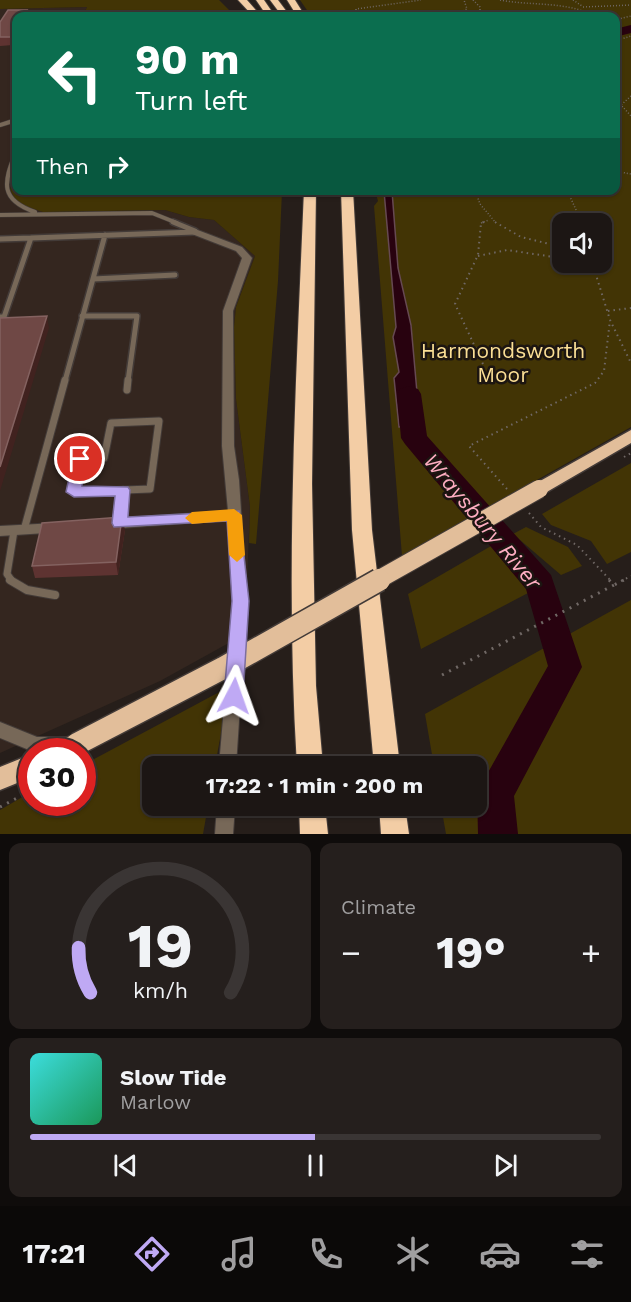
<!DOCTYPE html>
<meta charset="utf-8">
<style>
body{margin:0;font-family:"Work Sans",sans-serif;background:#251f1d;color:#f1f3f6;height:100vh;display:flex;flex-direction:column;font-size:22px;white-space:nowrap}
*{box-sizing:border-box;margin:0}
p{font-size:20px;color:#a09fa0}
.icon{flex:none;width:33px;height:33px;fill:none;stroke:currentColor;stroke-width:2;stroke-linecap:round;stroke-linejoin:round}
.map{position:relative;height:834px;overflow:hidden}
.side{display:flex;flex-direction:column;gap:9px;padding:9px;background:#0f0c0b;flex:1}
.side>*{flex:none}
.banner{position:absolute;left:12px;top:12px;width:608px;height:183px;border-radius:12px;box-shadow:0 2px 4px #0004,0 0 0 2px #3a3534;background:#0b6e4f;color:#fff;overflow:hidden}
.buttons{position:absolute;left:552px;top:213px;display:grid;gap:12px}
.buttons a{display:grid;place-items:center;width:60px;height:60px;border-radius:12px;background:#1c1614;box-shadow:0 2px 4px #0004,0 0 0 2px #3a3534;font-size:30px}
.speed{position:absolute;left:18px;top:738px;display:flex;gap:12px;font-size:30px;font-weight:700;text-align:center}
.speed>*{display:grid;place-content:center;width:78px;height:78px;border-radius:50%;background:#1c1614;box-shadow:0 2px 4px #0004,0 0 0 2px #3a3534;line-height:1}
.speed .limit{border:9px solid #d22;background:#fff;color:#111}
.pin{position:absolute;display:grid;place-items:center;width:51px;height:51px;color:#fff;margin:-26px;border:3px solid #fff;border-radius:50%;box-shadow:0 2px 6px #0007}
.me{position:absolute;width:66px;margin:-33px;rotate:4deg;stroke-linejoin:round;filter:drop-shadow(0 0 4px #0008)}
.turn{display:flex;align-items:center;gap:21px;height:126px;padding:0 24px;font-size:27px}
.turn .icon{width:78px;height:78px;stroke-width:2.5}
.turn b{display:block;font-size:42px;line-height:51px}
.then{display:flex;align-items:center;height:57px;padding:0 24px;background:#0003;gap:12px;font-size:22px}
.big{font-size:45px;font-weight:700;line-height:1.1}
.side .widget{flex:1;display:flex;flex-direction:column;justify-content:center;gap:9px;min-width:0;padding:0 21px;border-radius:12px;background:#251f1d}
.side .dial{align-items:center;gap:0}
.dial svg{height:156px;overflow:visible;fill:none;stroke:#3a3534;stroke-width:7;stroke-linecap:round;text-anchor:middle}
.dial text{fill:#f1f3f6;stroke:none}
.song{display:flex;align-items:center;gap:18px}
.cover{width:72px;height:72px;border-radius:9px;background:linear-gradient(135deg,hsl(180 70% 55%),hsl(150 70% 35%))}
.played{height:6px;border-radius:3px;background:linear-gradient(90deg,#bfa9f4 50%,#3a3534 50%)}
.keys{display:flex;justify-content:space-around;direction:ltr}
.heat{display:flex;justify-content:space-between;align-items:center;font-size:33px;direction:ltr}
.side .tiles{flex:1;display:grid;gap:9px;grid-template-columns:1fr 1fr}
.widget:last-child{grid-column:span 2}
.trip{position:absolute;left:142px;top:756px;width:345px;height:60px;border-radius:12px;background:#1c1614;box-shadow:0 2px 4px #0004,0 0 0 2px #3a3534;font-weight:700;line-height:60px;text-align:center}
.dock{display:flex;height:96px;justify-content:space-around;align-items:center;background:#0b0908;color:#a09fa0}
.dock .icon{width:42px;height:42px}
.dock .current{color:#bfa9f4}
.dock b{font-size:27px;color:#f1f3f6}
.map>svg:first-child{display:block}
.built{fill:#34261f}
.green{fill:#423405;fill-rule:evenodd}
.water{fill:#28020f;stroke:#664952;stroke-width:1.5}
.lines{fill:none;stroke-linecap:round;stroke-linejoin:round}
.river{fill:#28020f;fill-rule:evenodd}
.service-far3-casing{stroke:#433b38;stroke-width:5}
.service-far2-casing{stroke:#433b38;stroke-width:8}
.service-far1-casing{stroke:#433b38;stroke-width:9}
.service-casing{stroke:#433b38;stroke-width:10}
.minor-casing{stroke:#433b38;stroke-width:2}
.trunk-casing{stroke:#433b38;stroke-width:3}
.motorway-casing{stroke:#433b38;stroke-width:2}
.path-far2{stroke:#706865;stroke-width:1.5;stroke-dasharray:1 2;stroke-linecap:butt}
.path-far1{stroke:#706865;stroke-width:2;stroke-dasharray:1.5 4;stroke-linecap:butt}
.path{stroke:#706865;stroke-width:3;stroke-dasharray:2 6;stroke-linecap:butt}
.service-far3{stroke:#776858;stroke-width:4}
.service-far2{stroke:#776858;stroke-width:5}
.service-far1{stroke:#776858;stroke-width:7}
.service{stroke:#776858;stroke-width:8}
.minor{fill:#776858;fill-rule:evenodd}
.trunk{fill:#e2be9a;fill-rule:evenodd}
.motorway{fill:#f3cda5;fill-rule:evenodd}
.trunk-bridge-far1-casing{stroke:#433b38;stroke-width:20;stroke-linecap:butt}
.trunk-bridge-casing{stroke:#433b38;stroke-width:25;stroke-linecap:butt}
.trunk-bridge-far1{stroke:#e2be9a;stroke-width:18}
.trunk-bridge{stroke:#e2be9a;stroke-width:22}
.wall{fill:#5e3331}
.shaded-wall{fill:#41221f}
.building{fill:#6f4845;stroke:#846260;stroke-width:1.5}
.route{fill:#bfa9f4;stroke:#7c6e9f;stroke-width:1.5}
.slow{fill:#f59e0b}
.labels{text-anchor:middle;stroke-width:5;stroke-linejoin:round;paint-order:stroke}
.park-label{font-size:21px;fill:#fbdf95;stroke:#1c1511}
.water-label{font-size:22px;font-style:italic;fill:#feadc1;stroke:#1c1511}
</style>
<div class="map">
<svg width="631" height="834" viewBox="0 0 631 834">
<rect width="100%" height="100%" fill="#261e1a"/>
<path class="built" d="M87 7 83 16H16V174L10 189 43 212 165 210 189 217 214 220 255 256 236 307 234 327 236 399 250 507 245 634 160 681 0 753V9Z"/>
<path class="green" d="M0 0H219L235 16H83L87 7 0 9Z
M300 0H631V427L402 556 374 206 378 201 375 191 615 190V16H311ZM562 224H602V262H562Z
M16 174V190L282 191 278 281 256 544 249 543 250 507 236 399 234 327 236 307 255 256 214 220 189 217 165 210 43 212 17 203 10 189Z
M631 463V552L607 564 591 541 551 525 542 514Z
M526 527 568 547 582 566 561 575 513 534Z
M498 542 513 555 528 593 421 649 408 594Z
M631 600V834H446L441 806H477V766H434L425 714Z
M225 689 224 717 215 766H153V806H208L203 834H0V810L31 792 32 802H82L83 765Z"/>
<path class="water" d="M384 191H392L398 268 411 325 420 426 399 427 394 378 399 372 393 337 396 327Z"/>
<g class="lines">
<path class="river" d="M631 25V33L615 37V29Z
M409 386 418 389 421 394 427 436 551 575 582 667 514 796 518 834H478L477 792 548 666 526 589 405 444 401 438 397 394 400 389Z"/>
<g class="service-far3-casing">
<path id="service-far3" d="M0 125 16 120
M16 152C3 183 0 200 35 212
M0 215 152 213 177 223"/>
</g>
<g class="service-far2-casing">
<path id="service-far2" d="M173 222 195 231
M0 239 31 238
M93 279 175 275
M82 316H137L128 381
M0 317H4L31 238 195 232
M65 381 105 235"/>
</g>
<g class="service-far1-casing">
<path id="service-far1" d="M127 390 128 380
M159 421 150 489 74 492 80 459 104 458 111 423Z
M120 523 123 490
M24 530 65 380
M12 581 7 574 14 531"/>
</g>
<g class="service-casing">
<path id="service" d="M10 580 27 590 55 595"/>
</g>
<g class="minor-casing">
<path id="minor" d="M195 229 242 247 252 258 233 311 234 446 239 480 247 601 236 766H219L233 601 229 520 107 529 102 528 100 524 102 520 107 519 228 511 222 446 223 311 242 258 236 251 192 234V230Z
M56 523 61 524 63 528 61 532 0 536V526Z
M0 722 37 737H68L74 740 77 745 71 752H34L0 738Z
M217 806H235L233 834H215Z"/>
</g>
<g class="trunk-casing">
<path id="trunk" d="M631 430V443L545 493H533L530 489 533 485Z
M77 733 85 736 89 744 85 752H48L52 744Z
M32 754V777L0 790V767Z"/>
</g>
<g class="motorway-casing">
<path id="motorway" d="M238 0H247L261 16H253Z
M256 0H264L275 16H267Z
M270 0H278L290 16H282Z
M287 0H295L305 16H297Z
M304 190H316L312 484 316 686 323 766H297C285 574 296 382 304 190Z
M341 190H353L372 530 400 766H374L352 530Z
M299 806H325L328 834H300Z
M379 806H405L409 834H381Z"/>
</g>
<path class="path-far2" d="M473 0 480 7V16
M500 0C531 6 567 1 594 16
M573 0 582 6
M583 7 631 5
M356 16V9L421 0
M452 16 467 9 464 0
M615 20 631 16
M615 41 631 36
M631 96 621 105 631 116
M615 103 622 104
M615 171 631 174
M475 190 480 204 496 223
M567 190 582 223
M481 223 489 220"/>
<path class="path-far1" d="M495 222 521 237 562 247
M581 222 582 224
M478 256 507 250 554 257 562 247
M592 262 610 320 631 363
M608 311 631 308
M483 364 455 304 478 255 481 223 484 222
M624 457 631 453
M507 489 469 446 595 383 604 371 610 320
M529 513 541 527 577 545 611 581
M621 581 631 576"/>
<path class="path" d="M609 580 614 585 624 580
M442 675 614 585
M0 807 32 790"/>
<use href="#service-far3" class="service-far3"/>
<use href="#service-far2" class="service-far2"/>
<use href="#service-far1" class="service-far1"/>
<use href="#service" class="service"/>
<use href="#minor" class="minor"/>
<use href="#trunk" class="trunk"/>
<use href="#motorway" class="motorway"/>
<g class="trunk-bridge-far1-casing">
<path id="trunk-bridge-far1" d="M376 581 539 489"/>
</g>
<g class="trunk-bridge-casing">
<path id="trunk-bridge" d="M77 744 223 668 379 580"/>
</g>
<use href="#trunk-bridge-far1" class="trunk-bridge-far1"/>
<use href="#trunk-bridge" class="trunk-bridge"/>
</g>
<path class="wall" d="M16 16V39L13 45 0 46V22Z
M125 530 118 575 35 578 32 566Z"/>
<path class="shaded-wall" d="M27 10 28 16H23Z
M16 27V39L13 45 11 37Z
M47 316 49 328 0 491V467Z
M122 517 125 530 118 575 116 562Z"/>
<path class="building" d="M8 10H27L23 16H16V27L11 37H0V22Z
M47 316 0 467V318Z
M122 517 116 562 32 566 42 523Z"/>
<path class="route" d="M80 454 87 459 82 486 128 487 130 490 128 517 239 511 249 601 243 696 240 701 234 704 227 701 224 696 232 601 227 521 114 527 112 523 115 496 74 497 66 492 73 459Z"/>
<path class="slow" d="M234 509 242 515 245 555 237 562 229 555 227 521 192 524 185 518 192 512Z"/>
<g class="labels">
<g class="park-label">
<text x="503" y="358">Harmondsworth<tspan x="503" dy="24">Moor</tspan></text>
</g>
<g class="water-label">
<text transform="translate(483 521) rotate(50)" y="8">Wraysbury River</text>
</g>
</g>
</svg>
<div class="buttons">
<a><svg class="icon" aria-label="sound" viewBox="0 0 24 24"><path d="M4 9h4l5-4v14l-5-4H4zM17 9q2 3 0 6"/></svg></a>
</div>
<div class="speed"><div class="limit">30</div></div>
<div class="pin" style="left:80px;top:459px;background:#d93025"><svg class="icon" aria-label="arrive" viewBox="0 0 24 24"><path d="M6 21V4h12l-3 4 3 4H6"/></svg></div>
<svg class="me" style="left:234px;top:696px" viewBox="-20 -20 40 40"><path d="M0-17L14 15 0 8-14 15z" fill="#bfa9f4" stroke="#fff" stroke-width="4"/></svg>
<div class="trip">17:22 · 1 min · 200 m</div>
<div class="banner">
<div class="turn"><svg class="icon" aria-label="left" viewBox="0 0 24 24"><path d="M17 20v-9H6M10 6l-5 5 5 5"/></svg><div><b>90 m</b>Turn left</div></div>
<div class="then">Then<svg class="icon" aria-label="right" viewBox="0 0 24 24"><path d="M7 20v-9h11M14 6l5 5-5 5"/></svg></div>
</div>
</div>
<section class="side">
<div class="tiles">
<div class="widget dial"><svg viewBox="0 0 100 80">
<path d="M14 69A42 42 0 1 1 86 69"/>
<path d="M14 69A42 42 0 0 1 8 46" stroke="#bfa9f4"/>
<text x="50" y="56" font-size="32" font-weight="700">19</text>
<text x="50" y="72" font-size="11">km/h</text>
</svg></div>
<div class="widget"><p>Climate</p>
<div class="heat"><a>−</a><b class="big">19°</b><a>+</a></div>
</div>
<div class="widget">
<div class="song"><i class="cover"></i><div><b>Slow Tide</b><p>Marlow</p></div></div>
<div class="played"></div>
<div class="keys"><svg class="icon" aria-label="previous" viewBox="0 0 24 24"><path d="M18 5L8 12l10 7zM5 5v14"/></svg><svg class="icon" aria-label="pause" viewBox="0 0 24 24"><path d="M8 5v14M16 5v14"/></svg><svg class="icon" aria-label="next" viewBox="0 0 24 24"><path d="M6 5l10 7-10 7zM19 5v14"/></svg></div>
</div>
</div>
</section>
<nav class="dock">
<b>17:21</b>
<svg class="icon current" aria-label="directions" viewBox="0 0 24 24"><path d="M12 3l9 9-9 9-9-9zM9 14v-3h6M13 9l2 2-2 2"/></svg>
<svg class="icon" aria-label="music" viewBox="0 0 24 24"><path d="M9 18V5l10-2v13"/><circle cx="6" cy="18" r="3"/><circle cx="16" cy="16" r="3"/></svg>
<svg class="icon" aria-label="phone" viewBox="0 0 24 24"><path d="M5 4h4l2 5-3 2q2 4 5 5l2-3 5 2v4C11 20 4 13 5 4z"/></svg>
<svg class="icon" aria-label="climate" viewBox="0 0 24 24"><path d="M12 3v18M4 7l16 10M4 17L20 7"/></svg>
<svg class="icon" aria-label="car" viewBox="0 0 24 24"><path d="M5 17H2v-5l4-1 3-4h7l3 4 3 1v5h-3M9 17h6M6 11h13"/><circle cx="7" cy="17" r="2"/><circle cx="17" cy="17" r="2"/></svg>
<svg class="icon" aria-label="filters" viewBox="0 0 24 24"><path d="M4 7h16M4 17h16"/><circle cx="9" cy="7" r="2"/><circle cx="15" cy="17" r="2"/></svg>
</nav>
